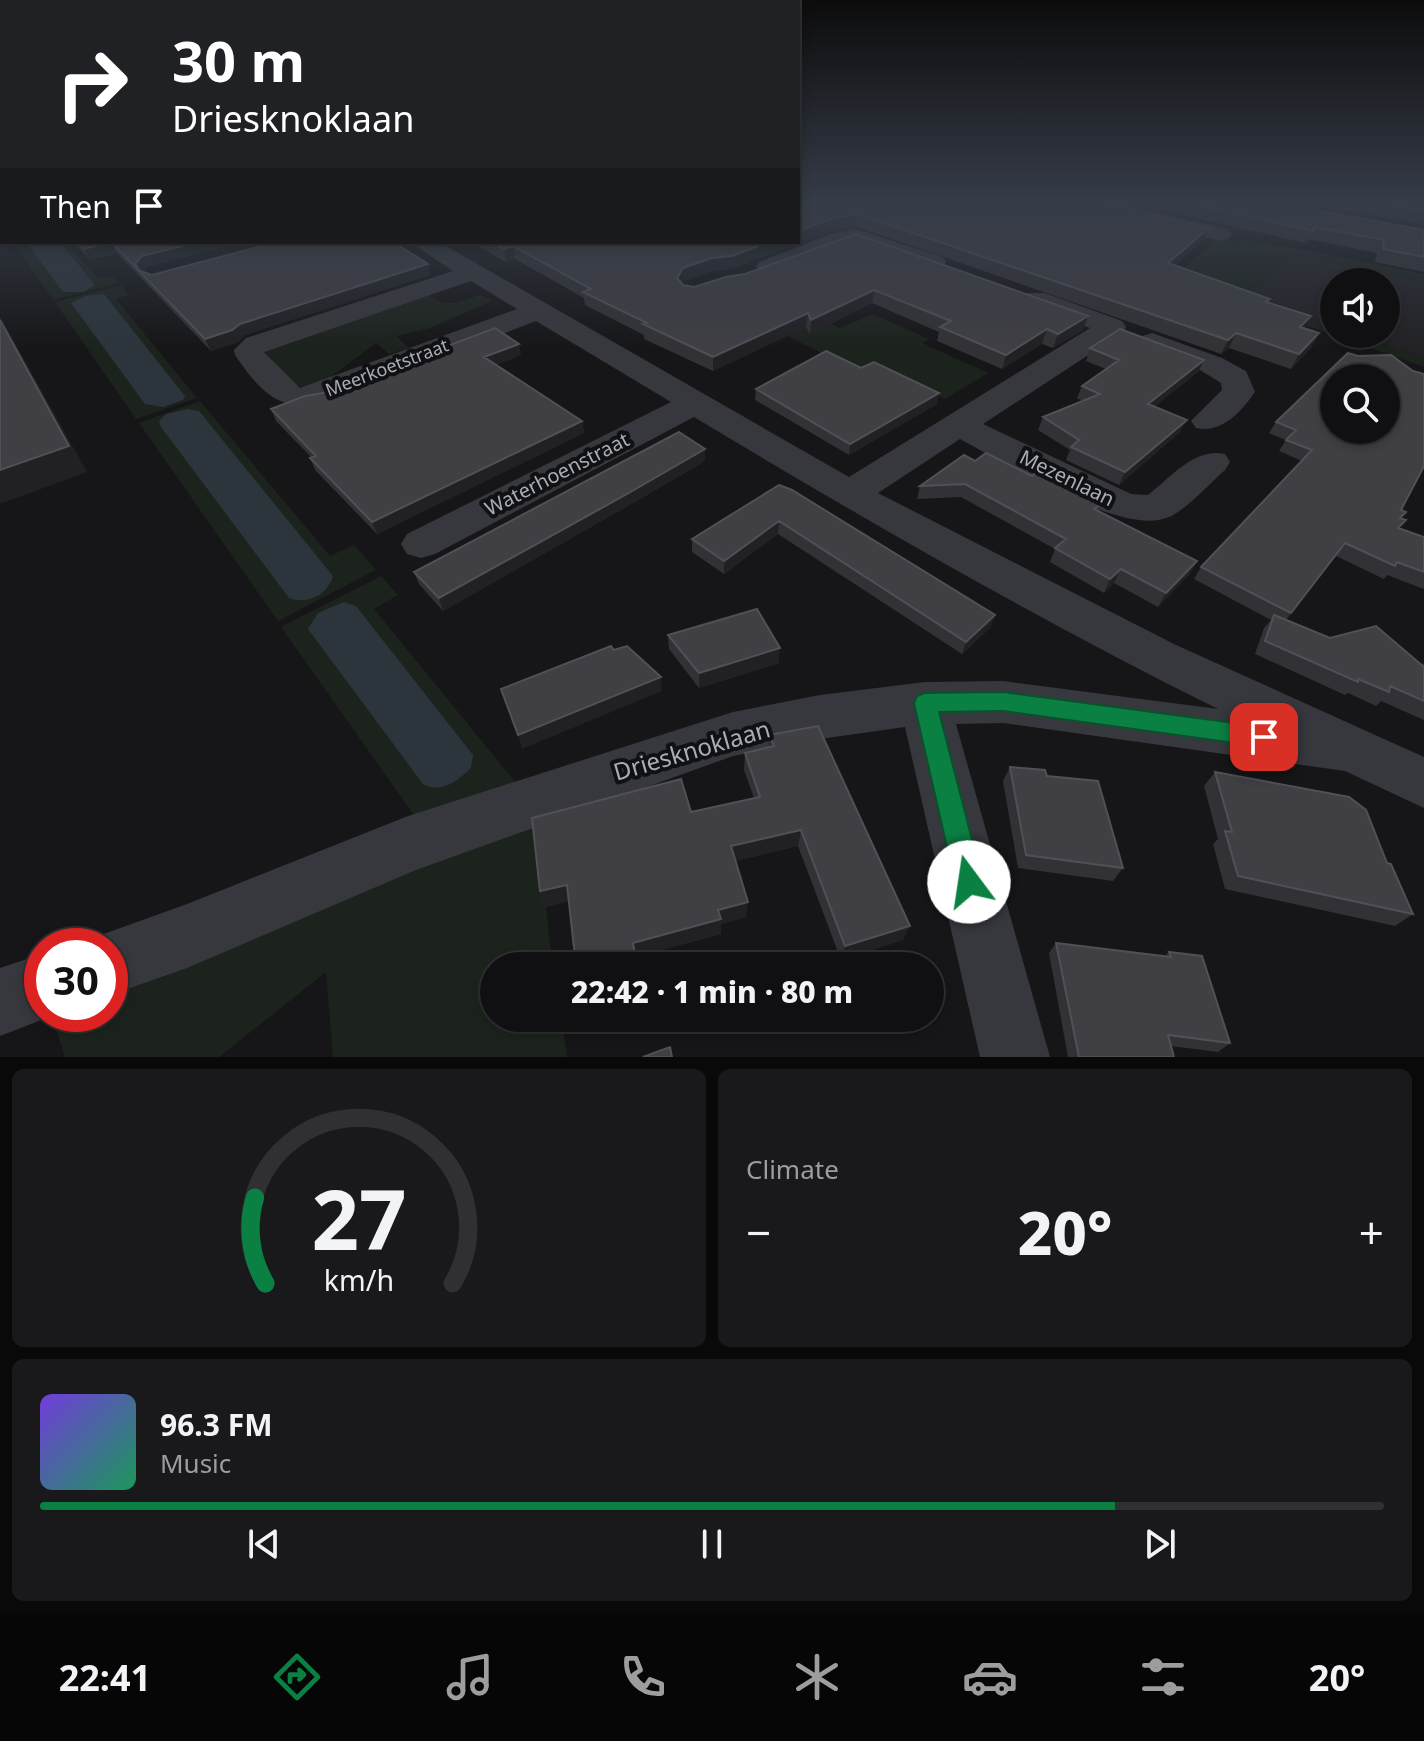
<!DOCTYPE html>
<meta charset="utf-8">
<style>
body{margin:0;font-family:"Noto Sans",sans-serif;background:#19191b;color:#f1f3f6;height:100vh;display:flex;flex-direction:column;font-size:30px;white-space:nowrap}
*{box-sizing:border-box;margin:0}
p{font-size:26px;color:#9c9d9f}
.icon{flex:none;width:44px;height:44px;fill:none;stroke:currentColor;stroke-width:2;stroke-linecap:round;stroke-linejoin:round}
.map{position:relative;height:1057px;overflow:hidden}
.side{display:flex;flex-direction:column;gap:12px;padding:12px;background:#09090a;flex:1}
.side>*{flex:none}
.banner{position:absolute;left:0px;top:0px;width:800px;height:244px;box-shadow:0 4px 12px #0003,0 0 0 2px #303032;background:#202124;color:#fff;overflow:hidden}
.fabs{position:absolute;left:1320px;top:268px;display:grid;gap:16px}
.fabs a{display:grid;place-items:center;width:80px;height:80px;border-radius:50%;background:#101012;box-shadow:0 4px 12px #0003,0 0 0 2px #303032;font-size:40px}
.speed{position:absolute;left:24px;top:928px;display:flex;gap:16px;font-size:40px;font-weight:700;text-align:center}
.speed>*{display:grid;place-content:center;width:104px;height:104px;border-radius:50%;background:#101012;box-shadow:0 4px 12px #0003,0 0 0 2px #303032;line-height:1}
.speed .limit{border:12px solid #d22;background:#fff;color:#111}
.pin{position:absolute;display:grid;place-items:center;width:68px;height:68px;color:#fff;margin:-34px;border-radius:16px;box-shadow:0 4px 12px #0006}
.me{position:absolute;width:88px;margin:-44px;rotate:346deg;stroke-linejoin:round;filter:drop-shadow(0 0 6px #0008)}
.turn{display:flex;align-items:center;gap:28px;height:168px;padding:0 40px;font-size:36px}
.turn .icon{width:104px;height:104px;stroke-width:2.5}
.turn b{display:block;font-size:56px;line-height:68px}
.then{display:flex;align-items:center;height:76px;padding:0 40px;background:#0003;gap:16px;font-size:30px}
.big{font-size:60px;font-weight:800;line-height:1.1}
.side .tile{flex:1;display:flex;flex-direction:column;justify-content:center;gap:12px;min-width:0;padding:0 28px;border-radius:12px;background:#19191b}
.side .dial{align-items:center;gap:0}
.dial svg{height:208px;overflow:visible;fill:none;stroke:#303032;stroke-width:7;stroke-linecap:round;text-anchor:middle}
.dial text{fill:#f1f3f6;stroke:none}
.song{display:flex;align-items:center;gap:24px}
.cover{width:96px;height:96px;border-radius:12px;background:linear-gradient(135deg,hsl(260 70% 55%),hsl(150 70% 35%))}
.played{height:8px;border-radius:4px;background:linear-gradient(90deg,#0b8043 80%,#303032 80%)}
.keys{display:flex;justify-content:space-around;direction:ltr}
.heat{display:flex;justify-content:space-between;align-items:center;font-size:44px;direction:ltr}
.side .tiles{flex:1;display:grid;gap:12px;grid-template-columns:1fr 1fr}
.tile:last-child{grid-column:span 2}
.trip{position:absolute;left:480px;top:952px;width:464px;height:80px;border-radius:40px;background:#101012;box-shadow:0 4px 12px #0003,0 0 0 2px #303032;font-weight:800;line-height:80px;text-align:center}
.dock{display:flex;height:128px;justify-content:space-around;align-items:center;background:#060607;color:#9c9d9f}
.dock .icon{width:56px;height:56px}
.dock .current{color:#0b8043}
.dock b{font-size:36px;color:#f1f3f6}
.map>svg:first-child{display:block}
.built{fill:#222225}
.green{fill:#1c231d}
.water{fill:#2c353c}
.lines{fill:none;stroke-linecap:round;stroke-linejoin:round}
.street{fill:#37383d;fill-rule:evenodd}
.wall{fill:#323236}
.shaded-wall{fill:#212124}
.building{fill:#3f3f44;stroke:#4f5156;stroke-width:2;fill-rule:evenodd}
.route{fill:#0b8043;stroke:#07532c;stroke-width:2}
.labels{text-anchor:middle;stroke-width:8;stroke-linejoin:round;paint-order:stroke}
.far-street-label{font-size:18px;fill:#a8adb8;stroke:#111113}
.street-label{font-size:20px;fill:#a8adb8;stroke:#111113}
.near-street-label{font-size:24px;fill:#a8adb8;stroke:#111113}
</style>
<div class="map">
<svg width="1424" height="1057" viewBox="0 0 1424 1057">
<rect width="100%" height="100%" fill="#161618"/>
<path class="built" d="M1297 257 1419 281V273L1424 274V358L1354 334H1386V282H1334V327L1245 297Z"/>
<path class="green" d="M1220 238 1240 243 1244 239 1277 247 1280 245 1419 273 1420 281 1297 257 1245 297 1334 327V334H1354L1424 358V367L1171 278Z
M13 242H65L99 279 113 276 119 283 53 300Z
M121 285 129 295 116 299 197 398 136 419 55 302Z
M696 291 784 302 840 328 873 314 929 339 922 343 988 373 945 399 874 364 858 371Z
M430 295 441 302 456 303 480 295 492 301 430 328 396 336 409 348 389 354 376 343 313 390C295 391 276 363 264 351Z
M200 401 330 556 354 545 376 570 278 621 139 423Z
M381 576 398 595 374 609 516 783 416 818 281 627Z
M535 818 553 966H494V1018H561L567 1057H333L326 972 219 1057H65L51 1014H110V979Z"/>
<path class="water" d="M26 242H60L95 285 84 292H63Z
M104 294 185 396 183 400 163 407 145 404 71 303 85 296Z
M188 409 199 411 333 576C328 595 307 605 289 598L161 427 159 421 166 414Z
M344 602 356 606 473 755 471 768C457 781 442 794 423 784L308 629 318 613Z"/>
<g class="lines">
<path class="street" d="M1073 201H1110L1228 229 1232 234 1228 239 1220 241 1077 205Z
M856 229 943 257 946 262 943 267 934 269 855 243 768 274 759 272 756 267 759 262 831 234Z
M410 242H439L849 477 1090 328 1027 305 1023 299 1027 293H1045L1122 321 1126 327 1122 333 983 424 1131 494 1148 495C1171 477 1195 447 1225 454L1230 462 1225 470C1210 483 1186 510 1169 517 1122 538 1004 462 960 439L878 493 1176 645 1424 757V808L1345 771 1003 723 956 724 1050 1057H980L905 727 820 739 733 756 416 870 187 968 110 995V946H85L87 940 187 904 408 816 733 712 820 695 925 682 1003 681 1218 709C1039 620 865 520 694 417L435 554 421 558 407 554 401 544 407 534 671 402 536 321 327 402C280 414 261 393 235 355L234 350 246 338 453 271ZM471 281 517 309 300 388 264 352Z
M1152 333 1222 358 1246 371 1255 392C1241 412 1221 434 1196 428L1191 421 1222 390 1221 383 1200 370 1142 348 1137 342 1142 336Z
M42 954V1014H57L0 1036V968Z"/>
</g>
<path class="wall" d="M798 201 1204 240 1175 265 1270 299 1268 302 1304 328 1319 333 1311 348 1291 369 1229 348 1221 354 855 226 830 231 731 269 712 271 683 281 682 284 683 285 694 287 745 274 1088 316 1083 330 1053 348 1042 344 1002 369 937 341 939 332 872 303 810 334 806 327 713 371 644 339V335L585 305 584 298 515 259 506 262 471 242H798Z
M1122 201H1424V224L1324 207 1317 209 1319 211 1424 230V272L1375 262 1377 253 1308 239 1306 243Z
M74 242H242L147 267 143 272 152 275 428 264 430 275 245 335 238 342 211 351 117 253 90 260Z
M1090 348 1204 360 1198 372 1155 406 1180 432 1119 485 1066 460 1070 450 1038 430 1043 417 1083 401 1077 398 1082 386 1106 369 1086 361Z
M521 355 496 365 582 421 584 433 377 534 315 470 310 458 311 457 276 421 271 409Z
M756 389 937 404 849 455 755 400Z
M1276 422 1421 469 1401 510 1399 528 1424 537V589L1387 575 1384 579 1336 556 1286 620 1330 638 1422 665 1424 663V720L1381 701 1376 706 1348 693 1345 695 1255 654 1264 628 1271 620 1194 579 1201 567 1302 461 1279 451 1286 440 1269 433Z
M705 461 628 506 443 611 419 584 414 572Z
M975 461 1032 476 1096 499 1100 512 1197 561 1189 575 1158 607 1114 583 1104 593 1050 562 1055 549 961 497 917 499 920 486Z
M779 485 995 615 990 628 962 654 778 534 724 574 692 552V539Z
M668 635 779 663 699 688 669 649Z
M769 735 903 940 841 960 798 846 735 861 746 917 721 924V934L635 957 637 966H576L569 901 545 907 540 891 754 798 744 770 745 753 768 747Z
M1010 767 1047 776 1123 868 1113 881 1018 868 1003 781Z
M1215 772 1387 863 1413 914 1395 926 1225 889 1213 844 1218 839 1204 786Z
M1056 943 1165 956 1169 952 1230 1043 1218 1052 1171 1046 1174 1057H1068L1049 953Z"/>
<path class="shaded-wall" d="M1317 201H1327L1324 207 1312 210Z
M857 214 855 226 830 231 731 269 712 271 683 281 678 292 677 278 683 268 769 242H798V231L831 219Z
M1209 228 1204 240 1163 276 1168 263Z
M111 242 117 253 90 260 84 249Z
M198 242H242L147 267 142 274 135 264 142 256Z
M513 246 515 259 506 262 504 249Z
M428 264 430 275 245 335 238 342 211 351 205 339 240 324Z
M874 290 872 303 810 334 811 320Z
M808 313 806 327 713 371V357Z
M0 316 87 472 0 504Z
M1088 316 1083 330 1053 348 1058 334Z
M1311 316 1304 330 1300 327Z
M1047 329 1042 344 1002 369 1006 355Z
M1236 333 1229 348 1221 354 1228 340Z
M1319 333 1311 348 1291 369 1299 354Z
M519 344 521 355 486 369 484 357Z
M1204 360 1198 372 1143 416 1148 404Z
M939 393 937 404 849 455 850 444Z
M1187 420 1180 432 1119 485 1125 472Z
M582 421 584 433 377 534 372 522Z
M705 449V461L628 506 443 611 439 598Z
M779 521 778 534 724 574V561Z
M1197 561 1189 575 1158 607 1166 593Z
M1121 569 1114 583 1104 593 1110 579Z
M995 615 990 628 962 654 966 642Z
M780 648 779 663 699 688V673Z
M661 677 662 691 522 749 518 735Z
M801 830 798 846 730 862 731 846Z
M567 885 571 901 545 907 540 891Z
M748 902 746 917 721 924V934L635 957 633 943 718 910Z
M910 926 903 940 841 960 845 946Z
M636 960 637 966H615Z"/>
<path class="building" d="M798 201H1099L1209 228 1168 263 1270 299 1266 302 1311 316 1300 327 1319 333 1299 354 1236 333 1228 340 857 214 831 219 798 231Z
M1179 201H1318L1316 206 1319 211 1424 230V257L1383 249 1384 240 1315 227 1313 231Z
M1364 201H1424V211Z
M856 234 1088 316 1058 334 1047 329 1006 355 940 327 951 321 874 290 811 320 808 313 713 357 643 324 647 323 583 292 591 289 513 246 504 249 491 242H769L732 256 712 258 683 268 677 278 683 285 694 287 726 277 745 274Z
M77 242H198L142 256 135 264 140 271 152 275 277 242H393L428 264 240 324 232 330 205 339 111 242 84 249Z
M0 320 69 446 0 470Z
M495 328 519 344 484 357 582 421 372 522 310 458 316 456 271 409 305 396 323 393Z
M1120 329 1204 360 1148 404 1187 420 1125 472 1071 447 1079 440 1043 417 1100 394 1082 386 1119 360 1090 348Z
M826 351 861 368 874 362 939 393 850 444 756 389Z
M1348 353 1358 356 1391 355 1413 371 1424 374V466L1401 510 1406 512 1400 518 1406 520 1398 528 1424 537V572L1397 562 1395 566 1345 543 1291 613 1201 567 1312 450 1286 440 1296 430 1276 422ZM1334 378H1386V430H1334Z
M679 432 705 449 627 494 439 598 414 572Z
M986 453 1032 476 1040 470 1097 496 1094 498 1104 503 1094 509 1197 561 1166 593 1121 569 1110 579 1055 548 1066 539 965 484 920 486 964 455 975 461Z
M779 485 792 490 995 615 966 642 779 521 724 561 692 539Z
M757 609 780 648 699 673 668 635Z
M1274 615 1330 638 1376 626 1424 667V701L1390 686 1389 692 1358 679V682L1265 641Z
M611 646 614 650 627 646 661 677 518 735 501 689Z
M818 726 910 926 845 946 801 830 731 846 748 902 718 910 721 919 633 943 636 960 615 966H576L567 885 540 891 532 818 681 779 691 812 760 797 745 753 774 746 769 735Z
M1010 767 1045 770 1047 776 1098 781 1123 868 1026 855Z
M1215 772 1349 797 1366 810 1387 863 1391 864 1413 914 1238 876 1225 831 1232 832Z
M1056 943 1171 957 1169 952 1202 956 1230 1043 1168 1035 1174 1057H1079Z
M670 1047 672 1057H643Z"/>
<linearGradient id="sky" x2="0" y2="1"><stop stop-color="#0c0c0d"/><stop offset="0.58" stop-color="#363c48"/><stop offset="1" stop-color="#363c48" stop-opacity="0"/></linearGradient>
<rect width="1424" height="349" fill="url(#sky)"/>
<path class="route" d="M1003 692 1264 727 1273 730 1276 737 1273 744 1264 747 1003 711 939 712 983 882 979 891 969 895 959 891 955 882 914 703 917 696 925 693Z"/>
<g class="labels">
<g class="far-street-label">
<text transform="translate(387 368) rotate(-21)" y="6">Meerkoetstraat</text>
</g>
<g class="street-label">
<text transform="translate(557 474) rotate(-27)" y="7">Waterhoenstraat</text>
<text transform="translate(1067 478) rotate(26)" y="7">Mezenlaan</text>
</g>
<g class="near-street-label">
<text transform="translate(692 751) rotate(-16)" y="8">Driesknoklaan</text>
</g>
</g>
</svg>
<div class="fabs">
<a><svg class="icon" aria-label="sound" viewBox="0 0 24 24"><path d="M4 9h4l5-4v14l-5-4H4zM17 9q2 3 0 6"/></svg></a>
<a><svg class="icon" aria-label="search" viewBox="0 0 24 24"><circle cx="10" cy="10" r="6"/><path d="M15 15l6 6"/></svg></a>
</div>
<div class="speed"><div class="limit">30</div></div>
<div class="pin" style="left:1264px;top:737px;background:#d93025"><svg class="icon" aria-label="arrive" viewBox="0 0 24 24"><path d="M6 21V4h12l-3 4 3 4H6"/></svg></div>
<svg class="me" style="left:969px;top:882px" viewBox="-20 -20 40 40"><circle r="19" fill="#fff"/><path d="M0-13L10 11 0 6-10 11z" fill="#0b8043"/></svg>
<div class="trip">22:42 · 1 min · 80 m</div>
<div class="banner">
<div class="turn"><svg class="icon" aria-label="right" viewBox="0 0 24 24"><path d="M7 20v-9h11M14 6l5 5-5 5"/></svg><div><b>30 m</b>Driesknoklaan</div></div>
<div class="then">Then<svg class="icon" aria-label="arrive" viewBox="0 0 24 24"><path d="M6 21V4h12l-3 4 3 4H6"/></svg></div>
</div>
</div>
<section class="side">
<div class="tiles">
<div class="tile dial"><svg viewBox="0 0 100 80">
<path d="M14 69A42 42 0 1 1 86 69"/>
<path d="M14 69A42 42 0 0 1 10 36" stroke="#0b8043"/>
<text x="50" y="56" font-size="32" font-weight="700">27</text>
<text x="50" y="72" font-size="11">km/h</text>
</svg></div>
<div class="tile"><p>Climate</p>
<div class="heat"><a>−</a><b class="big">20°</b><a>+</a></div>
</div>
<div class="tile">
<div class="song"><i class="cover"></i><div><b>96.3 FM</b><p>Music</p></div></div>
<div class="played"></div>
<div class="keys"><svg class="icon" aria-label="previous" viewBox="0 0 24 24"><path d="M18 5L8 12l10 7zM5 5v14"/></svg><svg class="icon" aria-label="pause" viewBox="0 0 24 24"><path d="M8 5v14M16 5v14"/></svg><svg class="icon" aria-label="next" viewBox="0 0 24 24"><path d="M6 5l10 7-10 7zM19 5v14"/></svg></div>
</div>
</div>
</section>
<nav class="dock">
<b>22:41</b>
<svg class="icon current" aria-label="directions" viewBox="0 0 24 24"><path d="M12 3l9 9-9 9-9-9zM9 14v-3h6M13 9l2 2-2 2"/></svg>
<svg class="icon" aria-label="music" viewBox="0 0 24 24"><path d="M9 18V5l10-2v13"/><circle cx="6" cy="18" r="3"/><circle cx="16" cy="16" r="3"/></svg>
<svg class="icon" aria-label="phone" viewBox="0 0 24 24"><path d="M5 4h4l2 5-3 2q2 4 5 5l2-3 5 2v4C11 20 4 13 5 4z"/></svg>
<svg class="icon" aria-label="climate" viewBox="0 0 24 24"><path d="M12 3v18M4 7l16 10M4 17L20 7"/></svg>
<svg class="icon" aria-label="car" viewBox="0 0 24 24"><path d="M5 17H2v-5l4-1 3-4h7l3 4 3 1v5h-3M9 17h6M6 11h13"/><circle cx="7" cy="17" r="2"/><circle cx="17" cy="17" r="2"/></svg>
<svg class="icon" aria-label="filters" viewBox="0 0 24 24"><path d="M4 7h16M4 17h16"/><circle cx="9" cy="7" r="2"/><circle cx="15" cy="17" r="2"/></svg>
<b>20°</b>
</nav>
